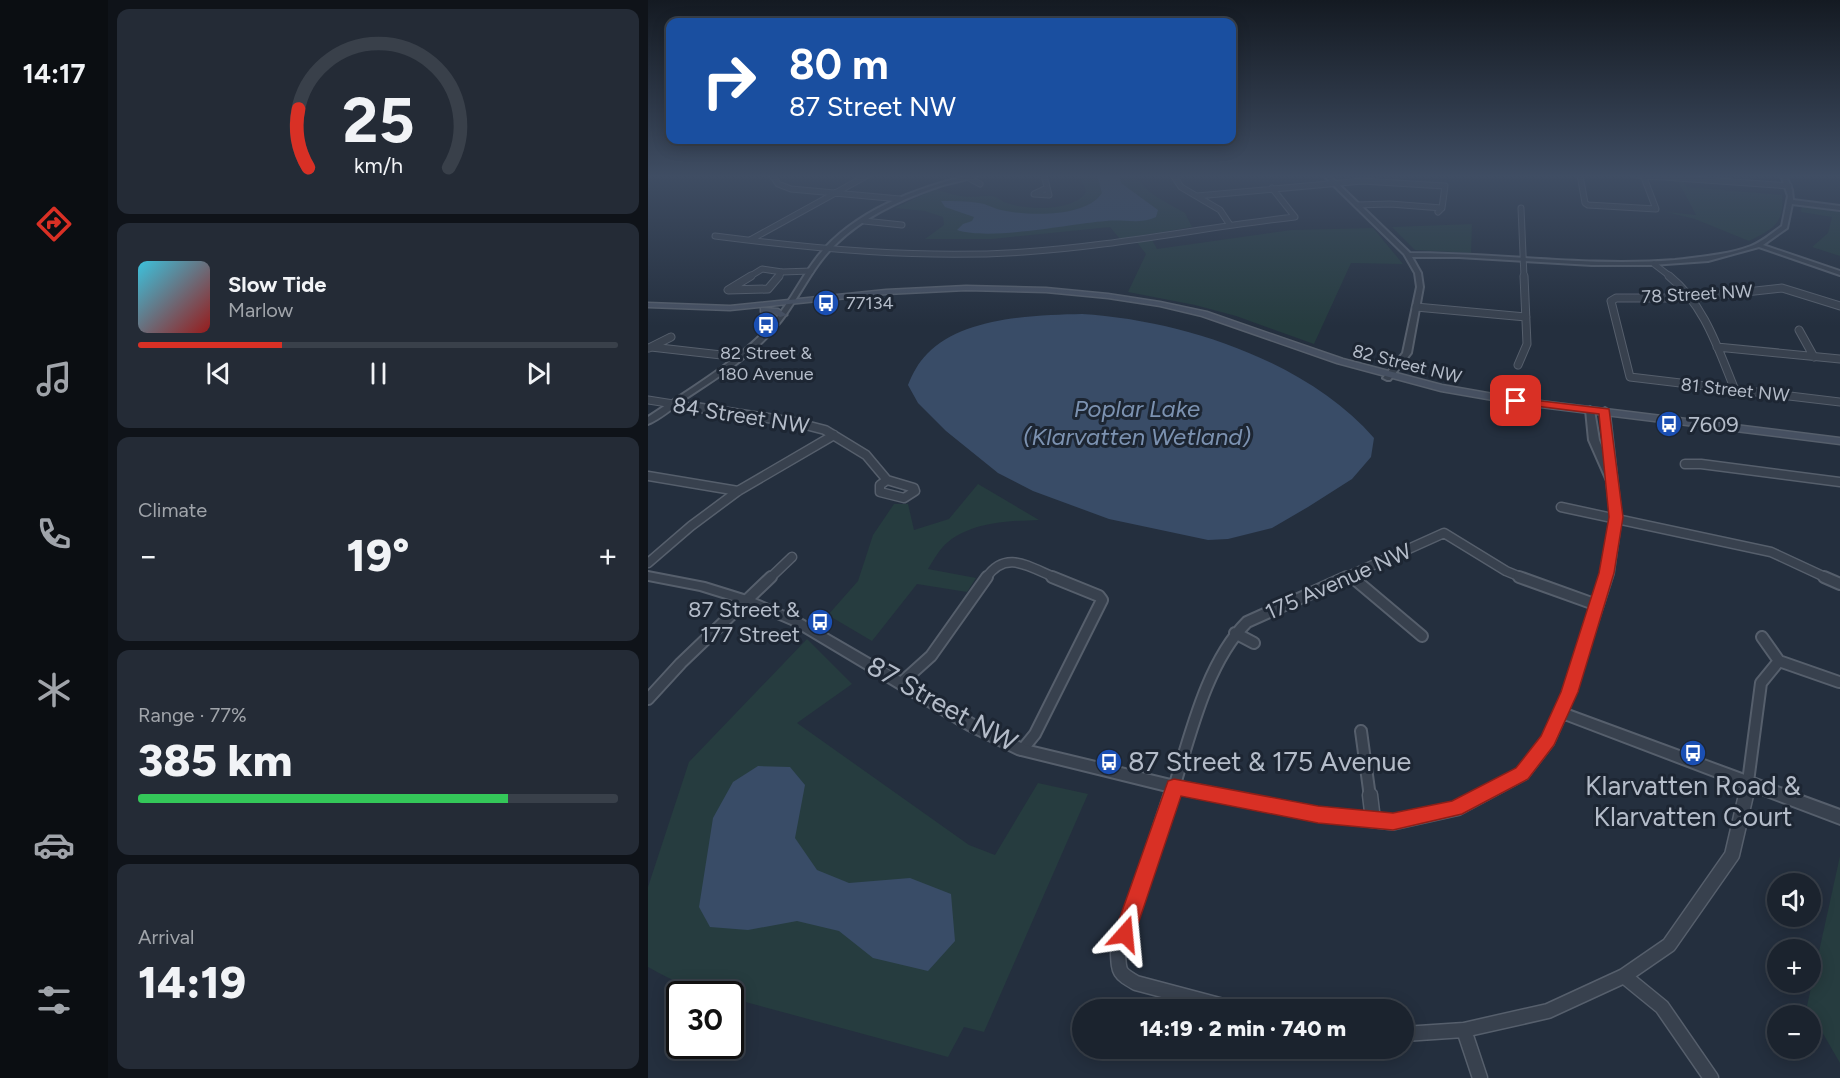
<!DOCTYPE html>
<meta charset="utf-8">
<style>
body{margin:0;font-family:Figtree,sans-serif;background:#242b36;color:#f1f3f6;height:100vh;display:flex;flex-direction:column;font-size:22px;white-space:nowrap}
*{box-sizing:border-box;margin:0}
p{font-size:20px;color:#a0a4aa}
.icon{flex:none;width:33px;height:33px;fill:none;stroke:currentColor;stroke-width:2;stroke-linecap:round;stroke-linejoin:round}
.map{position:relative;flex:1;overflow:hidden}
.details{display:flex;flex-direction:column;gap:9px;padding:9px;background:#0f1319;width:540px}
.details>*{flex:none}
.hud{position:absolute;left:18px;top:18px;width:570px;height:126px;border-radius:12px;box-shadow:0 3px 15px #0003,0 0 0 2px #39404a;background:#1a4fa0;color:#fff;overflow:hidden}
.fabs{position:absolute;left:1119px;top:873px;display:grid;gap:12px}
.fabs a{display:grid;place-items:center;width:54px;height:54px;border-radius:50%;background:#1b232e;box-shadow:0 3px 15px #0003,0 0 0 2px #39404a;font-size:30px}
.speed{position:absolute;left:18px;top:981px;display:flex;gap:12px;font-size:30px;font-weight:700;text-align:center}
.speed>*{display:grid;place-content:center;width:78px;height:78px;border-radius:50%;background:#1b232e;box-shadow:0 3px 15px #0003,0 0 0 2px #39404a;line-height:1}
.speed .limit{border:3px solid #111;border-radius:9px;background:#fff;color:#111}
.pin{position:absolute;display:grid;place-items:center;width:51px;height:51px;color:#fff;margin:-26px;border-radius:12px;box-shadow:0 3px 9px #0006}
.me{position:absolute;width:66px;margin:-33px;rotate:18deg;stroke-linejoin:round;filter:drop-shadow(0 0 4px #0008)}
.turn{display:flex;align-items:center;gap:21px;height:126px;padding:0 24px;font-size:27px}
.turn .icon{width:78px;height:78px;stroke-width:2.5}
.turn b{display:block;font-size:42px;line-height:51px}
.big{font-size:45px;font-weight:800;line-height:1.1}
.details .card{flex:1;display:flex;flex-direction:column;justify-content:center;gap:9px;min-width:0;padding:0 21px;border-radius:12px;background:#242b36}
.details .dial{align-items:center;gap:0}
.dial svg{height:156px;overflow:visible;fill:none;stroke:#39404a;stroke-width:7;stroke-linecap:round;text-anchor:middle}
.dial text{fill:#f1f3f6;stroke:none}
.song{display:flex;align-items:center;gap:18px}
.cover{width:72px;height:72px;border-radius:9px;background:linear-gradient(135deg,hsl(190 70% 55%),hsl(0 70% 35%))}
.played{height:6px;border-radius:3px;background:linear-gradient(90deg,#d93025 30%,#39404a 30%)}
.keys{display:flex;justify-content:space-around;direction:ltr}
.heat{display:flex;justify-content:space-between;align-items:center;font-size:33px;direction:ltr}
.charge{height:9px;border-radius:4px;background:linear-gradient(90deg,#34c759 77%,#39404a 0)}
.trip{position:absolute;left:424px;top:999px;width:342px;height:60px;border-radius:30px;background:#1b232e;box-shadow:0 3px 15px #0003,0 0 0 2px #39404a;font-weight:800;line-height:60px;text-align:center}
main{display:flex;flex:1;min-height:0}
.menu{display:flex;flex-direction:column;width:108px;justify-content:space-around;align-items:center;background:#0b0e12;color:#a0a4aa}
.menu .icon{width:42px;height:42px}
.menu .selected{color:#d93025}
.menu b{font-size:27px;color:#f1f3f6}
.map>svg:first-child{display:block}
.green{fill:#263c3f}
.water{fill:#394c67}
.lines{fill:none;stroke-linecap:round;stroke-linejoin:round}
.minor-far4-casing{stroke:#565f6c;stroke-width:7}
.minor-far3-casing{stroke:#565f6c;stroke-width:9}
.minor-far2-casing{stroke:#565f6c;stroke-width:11}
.minor-far1-casing{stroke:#565f6c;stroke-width:14}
.minor-casing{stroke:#565f6c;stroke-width:17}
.tertiary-casing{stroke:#565f6c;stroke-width:4}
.secondary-casing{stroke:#565f6c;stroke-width:3}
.minor-far4{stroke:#38414e;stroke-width:5}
.minor-far3{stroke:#38414e;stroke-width:7}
.minor-far2{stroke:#38414e;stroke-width:8}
.minor-far1{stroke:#38414e;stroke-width:10}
.minor{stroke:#38414e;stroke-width:14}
.tertiary{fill:#38414e;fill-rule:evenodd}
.secondary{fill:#465061;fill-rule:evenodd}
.route{fill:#d93025;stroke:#8d1f18;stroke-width:1.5}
.labels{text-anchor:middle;stroke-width:6;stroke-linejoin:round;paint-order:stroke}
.far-street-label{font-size:18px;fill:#b4bcc9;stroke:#1d2633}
.far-poi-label{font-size:18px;fill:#b4bcc9;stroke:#1d2633;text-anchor:start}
.street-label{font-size:22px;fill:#b4bcc9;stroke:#1d2633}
.poi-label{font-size:22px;fill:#b4bcc9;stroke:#1d2633;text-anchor:start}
.water-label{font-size:24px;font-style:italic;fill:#7c92b1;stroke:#1d2633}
.near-street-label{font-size:27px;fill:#b4bcc9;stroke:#1d2633}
.near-poi-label{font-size:27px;fill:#b4bcc9;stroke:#1d2633;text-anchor:start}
</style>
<main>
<nav class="menu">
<b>14:17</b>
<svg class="icon selected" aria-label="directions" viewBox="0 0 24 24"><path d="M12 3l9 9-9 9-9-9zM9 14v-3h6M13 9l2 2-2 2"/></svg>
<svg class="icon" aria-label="music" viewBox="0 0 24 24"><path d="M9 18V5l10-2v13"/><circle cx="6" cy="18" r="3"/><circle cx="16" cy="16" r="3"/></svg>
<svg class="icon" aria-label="phone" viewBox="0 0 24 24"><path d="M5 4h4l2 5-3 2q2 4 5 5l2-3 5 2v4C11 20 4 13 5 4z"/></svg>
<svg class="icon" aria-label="climate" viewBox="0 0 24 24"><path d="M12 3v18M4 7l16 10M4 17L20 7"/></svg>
<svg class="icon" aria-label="car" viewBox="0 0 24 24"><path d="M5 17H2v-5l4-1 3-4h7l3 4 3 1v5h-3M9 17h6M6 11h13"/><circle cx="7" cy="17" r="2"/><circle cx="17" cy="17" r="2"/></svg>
<svg class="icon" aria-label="filters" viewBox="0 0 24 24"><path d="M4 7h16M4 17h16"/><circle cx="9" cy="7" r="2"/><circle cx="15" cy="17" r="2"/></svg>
</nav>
<section class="details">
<div class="card dial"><svg viewBox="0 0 100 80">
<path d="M14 69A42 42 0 1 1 86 69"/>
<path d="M14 69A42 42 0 0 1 9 39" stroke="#d93025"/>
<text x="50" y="56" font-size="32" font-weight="700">25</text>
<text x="50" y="72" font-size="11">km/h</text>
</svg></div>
<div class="card">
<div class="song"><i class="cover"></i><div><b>Slow Tide</b><p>Marlow</p></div></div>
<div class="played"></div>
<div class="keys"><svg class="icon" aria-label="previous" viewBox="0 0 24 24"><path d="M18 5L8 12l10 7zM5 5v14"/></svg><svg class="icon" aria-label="pause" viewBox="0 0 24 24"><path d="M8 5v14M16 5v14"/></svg><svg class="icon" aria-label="next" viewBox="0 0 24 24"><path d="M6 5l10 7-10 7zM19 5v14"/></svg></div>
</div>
<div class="card"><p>Climate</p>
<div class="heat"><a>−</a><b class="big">19°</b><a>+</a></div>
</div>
<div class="card"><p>Range · 77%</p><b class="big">385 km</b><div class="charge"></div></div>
<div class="card"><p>Arrival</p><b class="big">14:19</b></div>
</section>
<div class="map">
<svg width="1192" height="1078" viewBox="0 0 1192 1078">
<rect width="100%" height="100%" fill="#242f3e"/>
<path class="green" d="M431 175H491L490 179 496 187 507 196 537 213 544 227 472 239 462 227 344 239H277L296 225 295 217 277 211 247 208 287 189C300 193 311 197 324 197 330 197 337 195 343 196 349 196 354 202 359 203 379 210 428 212 438 191Z
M1029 179H1034L1039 187 1134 195C1137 224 1124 229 1101 241L1047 219 1018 212 1048 215Z
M1154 205 1192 210V256L1164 247 1180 233 1184 217 1153 212Z
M824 224 823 253 767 250 744 227Z
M725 228 755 264 703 263 666 344 588 316 547 305 480 292 498 254 488 241 503 238 509 249 643 230Z
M330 484 391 520C360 521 325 522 300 542 292 548 285 561 280 569L328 578 319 592 269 584 224 641 180 615 210 581 225 535 246 504H260L266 530 301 519Z
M159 639 204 684 149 723 321 845 347 855 390 783 440 794 336 1032 316 1027 300 1057 83 998 82 994C53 994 25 981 0 967V887L41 762Z
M1192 856V1063L1159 1006Z"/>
<path class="water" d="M449 175H472L473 183 510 210 508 217C489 225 477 219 458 221 420 224 343 241 309 230L315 224 324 221 326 217 297 207 293 201C306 201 319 201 331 203 339 204 345 208 353 210 379 216 438 218 454 193Z
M434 314C534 320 659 361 726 438L723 457 704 479 660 507 624 528 580 539 560 540 461 519 385 491 350 473 298 431 270 403 260 385C265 373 270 363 279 354 314 317 387 315 434 314Z
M110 766 142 767 157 785 147 838 169 870 201 883 262 878 303 894 307 941 280 971 225 958 191 931 149 921 100 930 62 927 51 907 65 818 85 782Z"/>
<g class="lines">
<g class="minor-far4-casing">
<path id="minor-far4" d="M124 175 130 184 143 189 252 199
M396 175 401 195 386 194 399 188
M525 175 533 187 572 210 582 225
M932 175 937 203 940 205 1008 209 995 175
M987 175 1141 186
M319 177 332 184
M549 196 714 181 797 186 794 208 790 212
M709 205 742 204 794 208
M873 208 876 277
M216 221 254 225
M67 236C169 249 273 259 376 252 467 246 557 227 647 217L624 188
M102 240 220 175
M1006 264 1023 277
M134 272 163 271
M101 277 114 269 134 272
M130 277 134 272"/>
</g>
<g class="minor-far3-casing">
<path id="minor-far3" d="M103 276 80 290 120 289 131 276
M1021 276C1057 305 1070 349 1087 390
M1192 306 1134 288 1043 298H968L963 301 982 377 1192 402
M768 307 878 317
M1151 330 1166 357
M3 347 91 357
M1069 347 1192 359
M1 348 23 337
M870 365 879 344 876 276
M0 400 57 409"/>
</g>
<g class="minor-far2-casing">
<path id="minor-far2" d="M47 407 146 422 177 430 218 455 239 480
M1037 464H1053L1192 482
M0 476 90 491
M239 480 266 488 267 491 256 498 232 492V485Z
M913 507 1123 552 1179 578
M0 563 43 526 90 491 186 435
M703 576 706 578
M122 578 144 557
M338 578C358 549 381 567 408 578
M696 578 796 533 858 571 875 578"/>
</g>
<g class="minor-far1-casing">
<path id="minor-far1" d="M704 577 774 636
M871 577 949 605
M1176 577 1192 584
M587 633 606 643
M1114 637 1131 661 1191 682
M253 683 283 656 339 577
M0 699 33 663 123 577
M713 731 722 797
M374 750 387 734 454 600 451 596 404 577
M523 797C541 741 557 664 599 622L699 577
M1098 797 1113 683 1131 661"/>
</g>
<g class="minor-casing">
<path id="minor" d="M523 795 470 954C471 973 471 973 488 983L590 1010
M722 795 725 820
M976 976 1014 1007 1063 1078
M816 1030 832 1078
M756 1034 816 1030 900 1011 976 976 1021 945 1084 855 1098 795"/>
</g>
<g class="tertiary-casing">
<path id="tertiary" d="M324 175H332C320 180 305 182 292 186 256 198 217 216 189 243 165 265 153 295 133 321 108 354 69 378 34 401 24 409 12 419 0 424V417C40 390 83 365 117 331 139 309 151 280 170 256 206 211 269 187 324 175Z
M675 175H681L762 253C851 253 939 267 1027 260 1052 257 1079 255 1103 246 1114 242 1124 233 1134 226L1140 196 1133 175H1138L1144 190 1145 200 1192 206V210L1144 204 1139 228 1115 245 1192 271V275L1111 247 1060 261 1004 265H944L811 257H764L773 273 775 287 763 353 742 380H739L735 378 755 353 769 287 767 273 756 254Z
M942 407 946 410 951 440 957 455 953 411 957 408 961 411 973 517 965 574 927 692 920 710 1192 810V824L916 719 905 744 879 778 812 814 745 829 670 820 527 793 369 754 320 730 143 624 94 603 52 590 0 580V572L57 583 102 597 151 618 330 722 377 745 527 781 670 808 745 815 805 803 869 770 895 737 915 692 953 574 963 517 959 481 941 440 938 410Z"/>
</g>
<g class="secondary-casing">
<path id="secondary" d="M318 286 398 288 460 294 512 302 559 312 695 359 794 385 868 398 1192 438V444L868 404 793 391 689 363 554 316 512 306 460 298 398 292 318 290 238 294 82 310 0 307V303L82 306 238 290Z
M113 308 130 309 139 315 132 317 125 313 113 312Z"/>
</g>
<use href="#minor-far4" class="minor-far4"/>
<use href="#minor-far3" class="minor-far3"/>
<use href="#minor-far2" class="minor-far2"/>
<use href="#minor-far1" class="minor-far1"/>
<use href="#minor" class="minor"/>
<use href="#tertiary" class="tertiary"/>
<use href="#secondary" class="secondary"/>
</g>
<linearGradient id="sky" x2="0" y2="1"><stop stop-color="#141a22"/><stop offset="0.54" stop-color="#3f4d63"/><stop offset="1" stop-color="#3f4d63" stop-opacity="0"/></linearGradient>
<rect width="1192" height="326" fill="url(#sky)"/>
<path class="route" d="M868 398 961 409 975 517 966 573 930 692 906 745 880 779 814 814 745 830 670 823 533 796 484 942 477 945 469 942 466 934 520 781 526 779 670 806 745 813 804 801 868 768 893 736 913 692 951 573 961 517 951 414 864 403V399Z"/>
<defs>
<g id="bus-disc" transform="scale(1.35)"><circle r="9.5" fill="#1a4fb4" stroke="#1d2633"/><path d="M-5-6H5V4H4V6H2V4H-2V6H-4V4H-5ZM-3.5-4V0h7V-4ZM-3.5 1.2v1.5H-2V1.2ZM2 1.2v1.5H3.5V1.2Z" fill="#fff"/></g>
</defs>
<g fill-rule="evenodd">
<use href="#bus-disc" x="178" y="303"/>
<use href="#bus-disc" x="118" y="325"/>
<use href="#bus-disc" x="1021" y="424"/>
<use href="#bus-disc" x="172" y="622"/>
<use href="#bus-disc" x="1045" y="753"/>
<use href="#bus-disc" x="461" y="762"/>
</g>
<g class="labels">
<g class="far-street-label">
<text transform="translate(1049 294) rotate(-3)" y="6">78 Street NW</text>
<text transform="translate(759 364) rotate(14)" y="6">82 Street NW</text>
<text transform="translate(1087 390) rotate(6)" y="6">81 Street NW</text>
</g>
<g class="far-poi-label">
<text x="198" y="309">77134</text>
<text x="118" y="359" text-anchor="middle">82 Street &amp;<tspan x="118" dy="21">180 Avenue</tspan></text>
</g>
<g class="street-label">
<text transform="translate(93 415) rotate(9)" y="8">84 Street NW</text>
<text transform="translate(690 581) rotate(-24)" y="8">175 Avenue NW</text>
</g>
<g class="poi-label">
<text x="1040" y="432">7609</text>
<text x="152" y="617" text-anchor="end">87 Street &amp;<tspan x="152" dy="25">177 Street</tspan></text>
</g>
<g class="water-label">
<text x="489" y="417">Poplar Lake<tspan x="489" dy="28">(Klarvatten Wetland)</tspan></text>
</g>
<g class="near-street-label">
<text transform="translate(294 704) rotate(29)" y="9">87 Street NW</text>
</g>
<g class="near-poi-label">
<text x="480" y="771">87 Street &amp; 175 Avenue</text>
<text x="1045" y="795" text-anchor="middle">Klarvatten Road &amp;<tspan x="1045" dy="31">Klarvatten Court</tspan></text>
</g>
</g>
</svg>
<div class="fabs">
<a><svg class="icon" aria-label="sound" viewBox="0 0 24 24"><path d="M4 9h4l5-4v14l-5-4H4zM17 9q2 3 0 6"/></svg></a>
<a>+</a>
<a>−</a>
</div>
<div class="speed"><div class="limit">30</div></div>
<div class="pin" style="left:868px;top:401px;background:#d93025"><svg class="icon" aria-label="arrive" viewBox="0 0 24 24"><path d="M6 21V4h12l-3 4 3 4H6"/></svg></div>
<svg class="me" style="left:477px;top:934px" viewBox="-20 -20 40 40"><path d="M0-17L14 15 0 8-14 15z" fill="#d93025" stroke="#fff" stroke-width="4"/></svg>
<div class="trip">14:19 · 2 min · 740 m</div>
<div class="hud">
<div class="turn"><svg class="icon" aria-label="right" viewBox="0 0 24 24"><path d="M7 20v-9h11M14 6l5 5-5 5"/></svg><div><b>80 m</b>87 Street NW</div></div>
</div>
</div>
</main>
